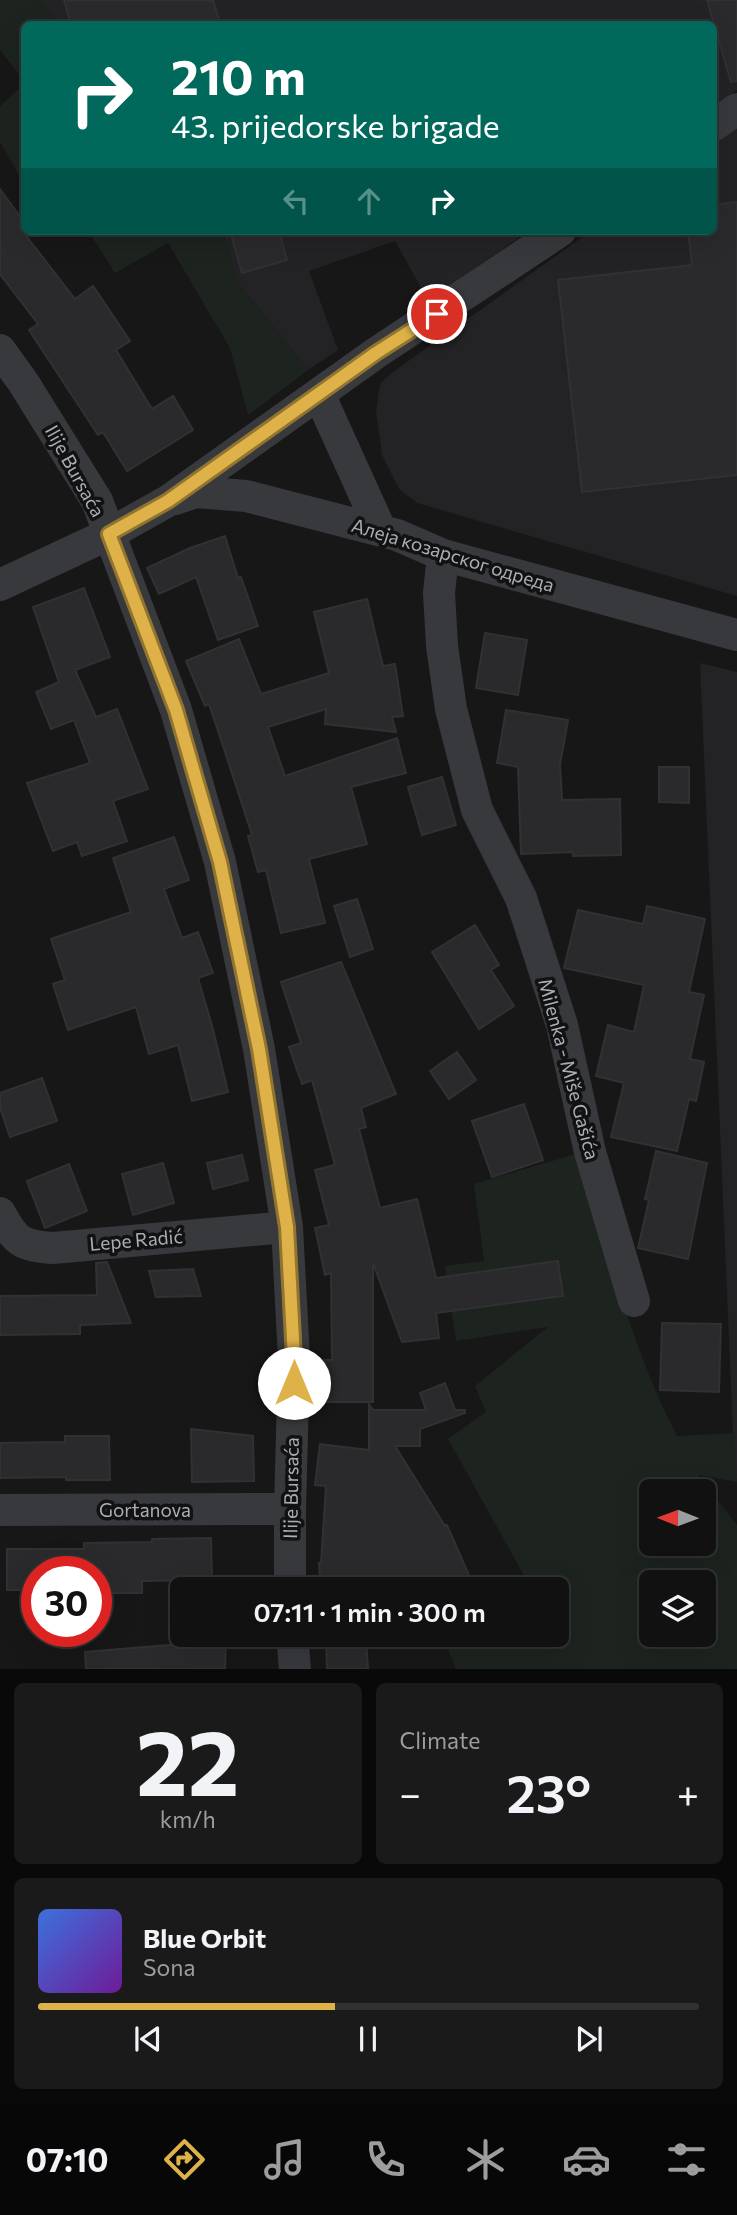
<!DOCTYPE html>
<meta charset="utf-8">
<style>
body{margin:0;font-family:Commissioner,sans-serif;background:#1a1a1b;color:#f1f3f6;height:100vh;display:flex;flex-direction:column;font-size:26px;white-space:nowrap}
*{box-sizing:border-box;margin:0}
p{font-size:23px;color:#9c9d9f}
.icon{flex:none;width:38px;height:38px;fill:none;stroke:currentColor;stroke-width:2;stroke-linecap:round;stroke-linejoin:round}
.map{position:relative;height:1669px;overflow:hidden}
.side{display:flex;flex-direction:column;gap:14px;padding:14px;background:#09090a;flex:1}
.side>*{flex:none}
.banner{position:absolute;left:21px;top:21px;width:696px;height:214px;border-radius:10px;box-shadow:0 7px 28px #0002,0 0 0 2px #303132;background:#00695c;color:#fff;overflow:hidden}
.needle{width:46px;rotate:271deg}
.tools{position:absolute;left:639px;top:1479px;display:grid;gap:14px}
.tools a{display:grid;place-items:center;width:77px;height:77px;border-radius:10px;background:#111112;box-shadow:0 7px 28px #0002,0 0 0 2px #303132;font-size:35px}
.speed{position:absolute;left:21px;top:1556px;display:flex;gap:14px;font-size:35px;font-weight:700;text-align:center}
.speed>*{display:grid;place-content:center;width:91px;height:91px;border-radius:50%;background:#111112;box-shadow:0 7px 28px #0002,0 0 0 2px #303132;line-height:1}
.speed .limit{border:10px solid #d22;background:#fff;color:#111}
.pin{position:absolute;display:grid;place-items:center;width:60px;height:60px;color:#fff;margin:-30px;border:4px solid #fff;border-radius:50%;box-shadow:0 2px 7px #0007}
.me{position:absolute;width:77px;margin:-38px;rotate:0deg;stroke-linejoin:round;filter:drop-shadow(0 0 5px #0008)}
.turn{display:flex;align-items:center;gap:24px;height:147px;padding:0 35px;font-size:32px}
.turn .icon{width:91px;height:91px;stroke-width:2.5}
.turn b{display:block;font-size:49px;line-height:60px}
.lanes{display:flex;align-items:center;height:66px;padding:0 35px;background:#0003;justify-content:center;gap:35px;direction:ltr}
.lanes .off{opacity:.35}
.big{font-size:52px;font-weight:600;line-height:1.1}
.side .tile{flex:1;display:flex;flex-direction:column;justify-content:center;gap:10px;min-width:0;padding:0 24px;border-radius:10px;background:#1a1a1b}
.side .dial{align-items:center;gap:0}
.dial b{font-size:91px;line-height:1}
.song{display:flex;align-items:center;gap:21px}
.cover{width:84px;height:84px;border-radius:10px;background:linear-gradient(135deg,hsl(220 70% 55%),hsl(280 70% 35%))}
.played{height:7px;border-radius:4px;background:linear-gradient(90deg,#deb249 45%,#303132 45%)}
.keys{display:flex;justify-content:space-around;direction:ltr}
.heat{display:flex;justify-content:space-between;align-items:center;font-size:38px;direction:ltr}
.side .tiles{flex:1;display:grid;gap:14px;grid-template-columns:1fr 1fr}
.tile:last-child{grid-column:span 2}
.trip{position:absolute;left:170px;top:1577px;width:399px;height:70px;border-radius:10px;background:#111112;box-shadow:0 7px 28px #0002,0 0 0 2px #303132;font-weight:600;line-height:70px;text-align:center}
.tabs{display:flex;height:112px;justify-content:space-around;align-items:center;background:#070707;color:#9c9d9f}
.tabs .icon{width:49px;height:49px}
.tabs .active{color:#deb249}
.tabs b{font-size:32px;color:#f1f3f6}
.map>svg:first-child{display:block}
.built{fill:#232325}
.green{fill:#1d231e;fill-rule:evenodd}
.building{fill:#2a2a2c;stroke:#313134;stroke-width:2}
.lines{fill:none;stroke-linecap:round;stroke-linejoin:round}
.street{stroke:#38393d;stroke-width:32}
.route-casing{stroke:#90742f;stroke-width:18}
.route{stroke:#deb249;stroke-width:12}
.labels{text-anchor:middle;stroke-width:7;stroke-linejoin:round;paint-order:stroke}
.street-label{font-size:19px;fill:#aaaeb7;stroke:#121213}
</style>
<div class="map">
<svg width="737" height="1669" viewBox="0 0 737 1669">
<rect width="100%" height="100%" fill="#171718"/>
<path class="built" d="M39 0H737V90L714 105V24H59Z
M737 127V596L417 503 399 489 382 455 376 411 380 384 393 372 591 231H714V143Z
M223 231H529L428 300 395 241 309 271 338 350 308 370 237 282Z
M700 663 737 672V1479H735Z"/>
<path class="green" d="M0 0H39L59 24H24V81L0 50Z
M24 84V184L0 142V106Z
M88 231H223L237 282 308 370 248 415 230 348 168 243 115 273Z
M579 1153C607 1249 631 1347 677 1436L733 1433 737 1482 698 1475 737 1525V1669H456L444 1640 452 1635 556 1634V1589H516L527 1581 448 1439 486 1412 475 1386 548 1327 456 1341 445 1266 484 1261 474 1184ZM651 1491H704V1544H651ZM651 1582H704V1634H651Z"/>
<path class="building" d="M64 0H213L220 24H71Z
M707 0H737V81L731 82Z
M0 189 24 222V231H31L32 233 27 237 75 299 93 286 130 341 116 350 152 409 173 396 193 430 127 471 103 432 98 435 29 330 38 324 0 274Z
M737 202V475L582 492 558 280 692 265 688 231H714V205Z
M230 231H279L287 260 242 273Z
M225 536 238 578 241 577 258 626 218 640 196 577 159 594 147 568 190 548Z
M84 588 110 657 75 670 96 717 117 709 148 789 113 801 127 841 82 856 77 842 53 851 27 783 90 763 74 720 51 729 36 692 59 682 33 607Z
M367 599 383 666 395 664 403 716 392 717 396 732 325 724 326 709 268 727 285 776 397 738 406 773 351 787 367 844 309 859 325 923 281 933 266 870 258 872 248 836 252 835 225 752 209 704 205 706 186 661 239 639 261 694 329 673 314 612Z
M485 633 527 640 518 695 476 688Z
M506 710 568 720 560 765 562 800 620 799 621 855 573 856V852L521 854 518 767 497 763Z
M659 767H689V803L659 802Z
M442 777 456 825 422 835 408 787Z
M174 837 189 880 164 889 182 938 198 932 213 973 198 978 213 1029 228 1092 192 1101 178 1045 149 1054 136 1007 68 1030 53 984 65 980 51 939 131 912 113 858Z
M357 899 373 949 350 957 334 906Z
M647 906 705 919 689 992 704 995 690 1059 704 1062 696 1101 689 1099 677 1151 611 1137 624 1083 596 1076 608 1025 634 1032 644 985 564 968 578 910 643 924Z
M475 925 499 965 491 970 514 1006 479 1029 432 952Z
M341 962 396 1094 361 1108 366 1127 359 1129 380 1208 417 1199 436 1278 558 1261 563 1296 436 1313 439 1338 402 1342 373 1263V1402H319L320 1360H332L331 1273 325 1275 315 1228 329 1225 315 1170 335 1165 312 1080 302 1084 289 1047 301 1043 281 982Z
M457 1052 476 1080 449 1099 430 1071Z
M42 1078 57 1121 10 1137 0 1108V1093Z
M524 1104 543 1160 492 1177 472 1121Z
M656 1151 707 1163 688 1259 638 1248 649 1200 645 1199Z
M242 1155 248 1180 213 1189 207 1163Z
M163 1163 174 1203 133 1215 122 1174Z
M69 1164 87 1211 45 1228 27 1181Z
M107 1262 131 1323 80 1325V1334L0 1335V1296L97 1295 96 1263Z
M193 1269 201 1296 156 1297 149 1271Z
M662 1323 721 1324 719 1392 660 1390Z
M445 1383 455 1410H465V1413L420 1429V1446H395L445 1526 447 1525 475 1589H321L319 1563H321L326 1486 315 1485 320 1444 369 1450V1404L373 1410H426L420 1393Z
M191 1429 253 1436 254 1481 192 1482Z
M65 1436H109L110 1480H66V1477L0 1478V1443L65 1442Z
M211 1538 212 1580 142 1581V1593H96V1572H37V1590H7V1549H84V1543L152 1542V1539Z
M182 1636H226L225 1669H86L85 1652 182 1644Z
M366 1636 368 1669H327L326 1638Z"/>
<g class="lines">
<path class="street" d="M714 125 737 109
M0 350 23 382 97 501 176 710 220 862 259 1049 287 1227 294 1358 290 1509V1589
M319 394 381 531
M175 499 196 492 246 496 397 535 443 555 737 635
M443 555 439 593 442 646 451 709 477 810 521 898 562 1025 590 1152 634 1301
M0 585 109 534 168 501 376 353 560 231
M0 1213C15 1241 21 1246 53 1248L287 1227
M0 1510 290 1509
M292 1634 295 1669"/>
</g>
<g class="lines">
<g class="route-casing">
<path id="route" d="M294 1383V1358L287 1227 259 1049 220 862 176 710 109 534 168 501 376 353 437 314"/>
</g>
<use href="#route" class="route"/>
</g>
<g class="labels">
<g class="street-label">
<text transform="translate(75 471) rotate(61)" y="7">Ilije Bursaća</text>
<text transform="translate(453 555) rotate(17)" y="7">Алеја козарског одреда</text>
<text transform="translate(569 1069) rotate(75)" y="7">Milenka - Miše Gašića</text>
<text transform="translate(136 1240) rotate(-5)" y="7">Lepe Radić</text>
<text transform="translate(291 1488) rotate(-89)" y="7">Ilije Bursaća</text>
<text x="145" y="1517">Gortanova</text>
</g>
</g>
</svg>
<div class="tools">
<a><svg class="needle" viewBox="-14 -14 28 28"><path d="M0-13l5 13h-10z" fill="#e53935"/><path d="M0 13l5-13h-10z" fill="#9c9d9f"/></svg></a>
<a><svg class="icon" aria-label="layers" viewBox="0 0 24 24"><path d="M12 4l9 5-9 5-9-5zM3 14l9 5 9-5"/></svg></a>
</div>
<div class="speed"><div class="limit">30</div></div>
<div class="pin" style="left:437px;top:314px;background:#d93025"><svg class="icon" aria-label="arrive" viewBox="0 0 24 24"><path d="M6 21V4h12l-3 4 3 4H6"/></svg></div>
<svg class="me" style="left:294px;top:1383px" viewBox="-20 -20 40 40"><circle r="19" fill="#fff"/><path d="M0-13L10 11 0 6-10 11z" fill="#deb249"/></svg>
<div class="trip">07:11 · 1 min · 300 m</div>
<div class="banner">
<div class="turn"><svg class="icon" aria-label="right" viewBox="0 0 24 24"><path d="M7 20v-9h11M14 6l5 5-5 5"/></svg><div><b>210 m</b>43. prijedorske brigade</div></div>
<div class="lanes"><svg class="icon off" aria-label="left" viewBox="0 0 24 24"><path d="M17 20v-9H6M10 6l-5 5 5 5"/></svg><svg class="icon off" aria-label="ahead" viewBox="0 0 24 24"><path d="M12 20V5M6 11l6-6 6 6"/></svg><svg class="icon" aria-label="right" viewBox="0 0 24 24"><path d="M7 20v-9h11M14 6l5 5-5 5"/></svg></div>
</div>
</div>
<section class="side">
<div class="tiles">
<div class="tile dial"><b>22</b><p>km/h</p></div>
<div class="tile"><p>Climate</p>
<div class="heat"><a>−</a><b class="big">23°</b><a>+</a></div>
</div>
<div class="tile">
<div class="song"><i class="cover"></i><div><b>Blue Orbit</b><p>Sona</p></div></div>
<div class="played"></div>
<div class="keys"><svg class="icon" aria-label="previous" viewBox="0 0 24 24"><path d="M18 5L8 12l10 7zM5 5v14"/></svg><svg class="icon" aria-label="pause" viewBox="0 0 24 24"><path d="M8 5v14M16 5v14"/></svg><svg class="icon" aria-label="next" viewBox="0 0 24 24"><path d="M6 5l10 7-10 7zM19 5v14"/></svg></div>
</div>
</div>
</section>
<nav class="tabs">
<b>07:10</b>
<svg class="icon active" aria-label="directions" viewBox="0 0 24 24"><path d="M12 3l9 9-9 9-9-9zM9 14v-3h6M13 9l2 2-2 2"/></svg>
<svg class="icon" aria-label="music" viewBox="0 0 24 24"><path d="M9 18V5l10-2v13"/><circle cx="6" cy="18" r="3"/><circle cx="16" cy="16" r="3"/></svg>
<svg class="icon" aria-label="phone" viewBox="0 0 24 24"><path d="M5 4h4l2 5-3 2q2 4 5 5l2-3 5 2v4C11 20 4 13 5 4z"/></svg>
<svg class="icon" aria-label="climate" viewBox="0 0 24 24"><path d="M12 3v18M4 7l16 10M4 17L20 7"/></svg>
<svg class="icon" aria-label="car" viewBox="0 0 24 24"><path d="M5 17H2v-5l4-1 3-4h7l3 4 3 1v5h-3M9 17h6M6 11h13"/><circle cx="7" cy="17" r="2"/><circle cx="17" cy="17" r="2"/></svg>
<svg class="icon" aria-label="filters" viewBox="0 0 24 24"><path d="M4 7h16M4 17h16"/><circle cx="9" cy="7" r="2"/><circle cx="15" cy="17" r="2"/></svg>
</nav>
